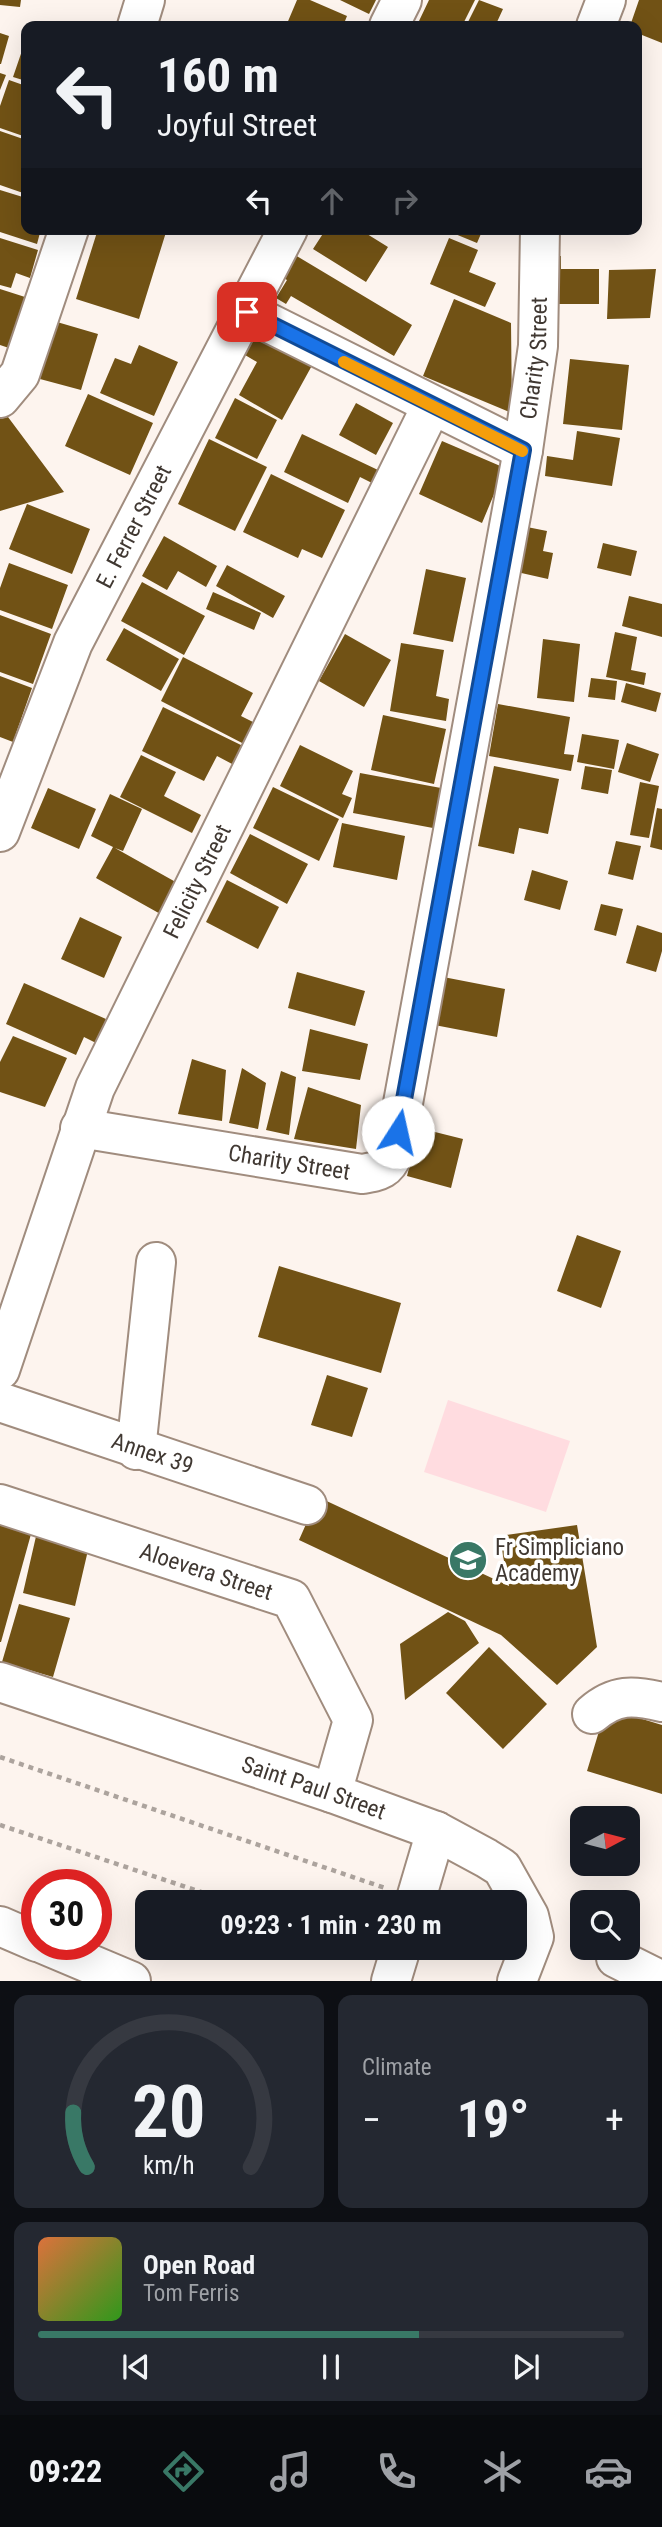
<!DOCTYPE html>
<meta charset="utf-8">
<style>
body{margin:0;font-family:"Roboto Condensed",sans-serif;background:#242831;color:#f1f3f6;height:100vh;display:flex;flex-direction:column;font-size:26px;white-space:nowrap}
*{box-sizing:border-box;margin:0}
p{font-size:23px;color:#9ea1a6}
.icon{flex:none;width:38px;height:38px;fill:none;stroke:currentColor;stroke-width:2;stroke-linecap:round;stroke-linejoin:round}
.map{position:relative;height:1981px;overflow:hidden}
.sheet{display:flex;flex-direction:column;gap:14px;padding:14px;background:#0d0f14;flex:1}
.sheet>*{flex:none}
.guide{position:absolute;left:21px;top:21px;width:621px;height:214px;border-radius:14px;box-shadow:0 7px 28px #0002;background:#171b24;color:#f1f3f6;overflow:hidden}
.needle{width:46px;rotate:83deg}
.buttons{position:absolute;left:570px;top:1806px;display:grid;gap:14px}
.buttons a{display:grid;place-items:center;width:70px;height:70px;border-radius:14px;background:#171b24;box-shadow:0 7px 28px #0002;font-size:35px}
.speed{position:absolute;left:21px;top:1869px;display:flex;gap:14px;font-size:35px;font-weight:700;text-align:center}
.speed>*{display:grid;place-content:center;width:91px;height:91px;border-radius:50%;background:#171b24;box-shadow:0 7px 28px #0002;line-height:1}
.speed .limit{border:10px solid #d22;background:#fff;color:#111}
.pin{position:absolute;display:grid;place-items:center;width:60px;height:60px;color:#fff;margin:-30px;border-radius:14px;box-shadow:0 4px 10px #0006}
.me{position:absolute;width:77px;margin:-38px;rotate:10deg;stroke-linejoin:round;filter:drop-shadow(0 0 5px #0008)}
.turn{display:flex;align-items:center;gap:24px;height:147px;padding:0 21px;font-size:32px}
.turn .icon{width:91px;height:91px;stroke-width:2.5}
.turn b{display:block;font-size:49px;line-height:60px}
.lanes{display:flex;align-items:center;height:66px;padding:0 21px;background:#0003;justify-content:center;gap:35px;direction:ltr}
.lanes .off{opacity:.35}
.big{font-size:52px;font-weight:700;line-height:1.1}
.sheet .card{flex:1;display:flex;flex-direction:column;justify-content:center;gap:10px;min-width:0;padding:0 24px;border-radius:14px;background:#242831}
.sheet .dial{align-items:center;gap:0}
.dial svg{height:182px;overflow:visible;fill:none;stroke:#363941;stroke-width:7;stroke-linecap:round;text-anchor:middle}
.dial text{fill:#f1f3f6;stroke:none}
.song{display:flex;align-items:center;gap:21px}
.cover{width:84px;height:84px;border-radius:10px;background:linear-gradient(135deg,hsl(20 70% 55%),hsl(110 70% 35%))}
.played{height:7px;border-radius:4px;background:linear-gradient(90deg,#397866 65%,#363941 65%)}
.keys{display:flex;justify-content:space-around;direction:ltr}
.heat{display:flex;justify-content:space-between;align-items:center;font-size:38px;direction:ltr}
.sheet .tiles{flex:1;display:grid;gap:14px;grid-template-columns:1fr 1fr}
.card:last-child{grid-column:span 2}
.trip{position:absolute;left:135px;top:1890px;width:392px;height:70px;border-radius:14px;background:#171b24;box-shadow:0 7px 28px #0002;font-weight:700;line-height:70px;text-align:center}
.tab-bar{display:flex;height:112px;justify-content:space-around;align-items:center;background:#090b0e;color:#9ea1a6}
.tab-bar .icon{width:49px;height:49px}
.tab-bar .current{color:#397866}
.tab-bar b{font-size:32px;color:#f1f3f6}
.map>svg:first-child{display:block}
.green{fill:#ffdce0}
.building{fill:#715215}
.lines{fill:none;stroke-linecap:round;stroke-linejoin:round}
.minor-casing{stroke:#a08c7e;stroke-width:42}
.path{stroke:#aca39d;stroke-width:4.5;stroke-dasharray:5 5;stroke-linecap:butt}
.minor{stroke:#fff;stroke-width:38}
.route-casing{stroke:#114b97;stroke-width:18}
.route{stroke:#1a73e8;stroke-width:12}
.slow{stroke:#f59e0b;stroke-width:12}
.labels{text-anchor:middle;stroke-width:7;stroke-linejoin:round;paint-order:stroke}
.street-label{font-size:23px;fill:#403832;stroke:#fff}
.poi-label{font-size:23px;fill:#403832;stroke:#fff;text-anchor:start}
</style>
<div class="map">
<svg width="662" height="1981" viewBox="0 0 662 1981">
<rect width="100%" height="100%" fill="#fdf4ee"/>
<path class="green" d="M448 1400 570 1441 546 1512 424 1472Z"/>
<path class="building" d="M0 0H21L20 7 0 5Z
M297 0H310L347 16 343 26H286Z
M340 0H376L369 14Z
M429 0H475L462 26H428L419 21Z
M479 0 503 9 497 22 505 26H466Z
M639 0H662V43L637 33V26H630Z
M0 33 9 36 1 64H0Z
M26 39V81L13 77Z
M0 73 6 75 0 90Z
M9 80 26 86V137L0 128V106Z
M0 131 26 140V194L0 185Z
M0 190 26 198V229H41L37 244 0 232Z
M98 229H167L139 319 76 299Z
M326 229H359L388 247 366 282 313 249Z
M443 229H483L477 243Z
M0 238 38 250 30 278 16 273 11 288 0 285Z
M449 238 478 250 469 272 496 283 485 307 430 284Z
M290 252 412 325 394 356 291 296 286 304 276 298 287 280 277 274Z
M548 256H561V269H599V304H548Z
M656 269 650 318 607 319 609 270Z
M0 289 25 297 9 348 0 345Z
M454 299 511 323 512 413 423 376Z
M57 322 98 334 81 390 40 379Z
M260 329 315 360 282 420 239 395 257 362 245 355Z
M139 345 178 362 154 416 100 393 115 358 131 364Z
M570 359 629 365 622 430 563 424Z
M88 394 153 423 130 475 65 446Z
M235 398 277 420 257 459 215 438Z
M356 403 393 423 376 455 339 435Z
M8 417 64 492 0 511V419Z
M577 431 620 438 612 486 545 476 547 456 573 460Z
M302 434 378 470 372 483 360 477 348 503 284 472Z
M209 439 267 467 235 531 178 504Z
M442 441 505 468 482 523 419 494Z
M271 474 345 510 322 558 302 549 298 558 243 532Z
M27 504 90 529 72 574 9 549Z
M517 525 547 531 543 551 553 553 548 579 508 570Z
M164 536 217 566 206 587 178 571 167 590 142 576Z
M603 543 637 551 631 576 597 568Z
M9 563 68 585 52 629 0 610V588Z
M227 565 285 596 273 618 216 586Z
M426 569 466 578 453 642 413 634Z
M142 582 205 616 184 655 121 621Z
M213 592 261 613 254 630 206 609Z
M629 596 662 604V637L622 626Z
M0 615 51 634 33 684 0 672Z
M124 628 179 659 161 691 106 660Z
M615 632 637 637 631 670 646 673 644 685 606 677Z
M345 634 391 660 364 707 319 681Z
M543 639 580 644 574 702 537 698Z
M401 643 444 650 436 696 449 699 446 721 390 711Z
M183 657 253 693 241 716 255 723 244 744 161 701Z
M0 676 32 688 13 742 0 737Z
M591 678 617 681 615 700 588 697Z
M626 683 661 693 656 712 621 702Z
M498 704 570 717 564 754 574 755 571 771 489 756Z
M163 707 243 746 234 765 217 756 204 781 142 751Z
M383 715 446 729 434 784 371 770Z
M582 734 619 740 614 769 577 762Z
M627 743 659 754 650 782 618 772Z
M300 745 353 771 342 794 352 798 343 818 280 786Z
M141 755 176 772 164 796 201 815 192 833 120 797Z
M494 766 559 779 548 834 519 828 514 854 478 846Z
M585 766 612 770 608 794 581 789Z
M360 773 441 788 433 828 353 813Z
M640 782 659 786 649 838 630 835Z
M273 787 339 819 319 861 253 828Z
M48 788 96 809 79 849 31 828Z
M110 794 142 809 123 851 115 848 181 885 164 916 96 878 113 847 91 836Z
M657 808 662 809V850L650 847Z
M342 823 405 836 397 880 333 867Z
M250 834 308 864 287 904 230 873Z
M616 841 641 846 633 880 608 874Z
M532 870 568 881 560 910 524 900Z
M227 880 279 907 258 949 206 922Z
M601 904 623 909 616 936 594 930Z
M80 917 122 937 104 978 61 959Z
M637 925 662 933V951L656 972 626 963Z
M297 972 365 991 355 1026 288 1008Z
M433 975 505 989 497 1037 424 1023Z
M24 983 106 1019 96 1043 84 1037 76 1055 6 1024Z
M310 1029 368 1044 360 1080 302 1071Z
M13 1036 67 1058 45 1107 0 1092V1062Z
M192 1059 226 1070 222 1121 178 1114Z
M242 1068 266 1083 258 1129 229 1123Z
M281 1071 296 1077 289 1135 266 1130Z
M308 1087 361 1105 356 1149 294 1139Z
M419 1128 463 1139 451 1188 407 1176Z
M577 1235 621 1251 601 1308 557 1291Z
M279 1266 401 1303 381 1373 258 1337Z
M327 1375 368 1388 352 1437 311 1425Z
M318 1497 509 1586 499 1536 577 1525 597 1647 557 1685 501 1635 299 1540Z
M0 1517 33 1527 1 1642H0Z
M37 1532 89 1546 75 1606 23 1593Z
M19 1604 70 1618 53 1677 2 1662Z
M448 1612 465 1621 479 1643 405 1700 400 1644Z
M489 1647 547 1704 503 1749 446 1693Z
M606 1708 662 1725V1794L587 1771Z"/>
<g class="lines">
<g class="minor-casing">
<g id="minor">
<path d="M137 26 145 0"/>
<path d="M389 26 402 0"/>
<path d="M596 26 606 0"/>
<path d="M247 312 523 450"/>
<path d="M0 398 20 374 69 229"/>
<path id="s1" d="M0 832 73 643 288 229"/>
<path id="s2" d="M80 1128 362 1174C380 1171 387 1170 394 1152L523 450 538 346 540 229"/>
<path id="s3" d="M0 1370 95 1088 431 407"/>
<path id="s4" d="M0 1402 307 1505"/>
<path d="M136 1450 156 1262"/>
<path id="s5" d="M0 1504 291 1599 353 1720 332 1793"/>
<path id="s6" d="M0 1682 332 1793 436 1831 486 1858 502 1868 529 1916 534 1937 517 1981"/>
<path d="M592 1714C615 1694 633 1695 662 1702"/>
<path d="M415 1902 436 1831"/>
<path d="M0 1926 37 1942"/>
<path d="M43 1944 131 1981"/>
<path d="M616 1958 662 1981"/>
<path d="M391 1981 401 1948"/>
</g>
</g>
<path class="path" d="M0 1757 385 1888
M0 1825 231 1902"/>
<use href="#minor" class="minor"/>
</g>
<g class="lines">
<g class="route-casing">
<path id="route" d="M247 312 523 450 398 1132"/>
</g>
<use href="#route" class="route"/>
<path class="slow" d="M344 362 522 451"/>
</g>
<defs>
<g id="school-disc" transform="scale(2.0125)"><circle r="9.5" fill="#397866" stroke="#fff"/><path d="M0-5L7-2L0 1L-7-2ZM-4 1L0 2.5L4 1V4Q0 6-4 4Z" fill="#fff"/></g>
</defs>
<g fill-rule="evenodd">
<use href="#school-disc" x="468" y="1560"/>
</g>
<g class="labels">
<g class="street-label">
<text dy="8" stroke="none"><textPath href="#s2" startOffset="1134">Charity Street</textPath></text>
<text dy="8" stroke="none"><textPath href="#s1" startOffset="334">E. Ferrer Street</textPath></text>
<text dy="8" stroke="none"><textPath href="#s3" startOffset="528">Felicity Street</textPath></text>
<text dy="8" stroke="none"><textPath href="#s2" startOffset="212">Charity Street</textPath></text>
<text dy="8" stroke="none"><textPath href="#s4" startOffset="161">Annex 39</textPath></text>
<text dy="8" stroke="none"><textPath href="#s5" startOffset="217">Aloevera Street</textPath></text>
<text dy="8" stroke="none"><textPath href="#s6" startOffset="331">Saint Paul Street</textPath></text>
</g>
<g class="poi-label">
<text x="495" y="1555">Fr Simpliciano<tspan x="495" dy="26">Academy</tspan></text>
</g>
</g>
</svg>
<div class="buttons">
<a><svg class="needle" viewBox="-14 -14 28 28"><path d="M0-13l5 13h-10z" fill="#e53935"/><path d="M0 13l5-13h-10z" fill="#9ea1a6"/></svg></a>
<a><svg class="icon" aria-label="search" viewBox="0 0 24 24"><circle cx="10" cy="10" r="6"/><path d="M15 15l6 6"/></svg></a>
</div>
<div class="speed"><div class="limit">30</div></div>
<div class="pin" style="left:247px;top:312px;background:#d93025"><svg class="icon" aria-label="arrive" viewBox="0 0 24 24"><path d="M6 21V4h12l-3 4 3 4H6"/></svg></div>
<svg class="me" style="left:398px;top:1132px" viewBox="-20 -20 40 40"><circle r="19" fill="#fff"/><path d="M0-13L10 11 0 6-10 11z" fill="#1a73e8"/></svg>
<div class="trip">09:23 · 1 min · 230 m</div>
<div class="guide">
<div class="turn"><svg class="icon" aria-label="left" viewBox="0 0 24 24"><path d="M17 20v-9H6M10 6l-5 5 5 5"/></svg><div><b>160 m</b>Joyful Street</div></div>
<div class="lanes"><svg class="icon" aria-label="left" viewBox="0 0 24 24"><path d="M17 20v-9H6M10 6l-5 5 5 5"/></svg><svg class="icon off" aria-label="ahead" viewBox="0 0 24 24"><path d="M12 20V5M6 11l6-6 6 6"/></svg><svg class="icon off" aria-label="right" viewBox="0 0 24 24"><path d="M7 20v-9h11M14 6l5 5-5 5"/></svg></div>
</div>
</div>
<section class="sheet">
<div class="tiles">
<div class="card dial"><svg viewBox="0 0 100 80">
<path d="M14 69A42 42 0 1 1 86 69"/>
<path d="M14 69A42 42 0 0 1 8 45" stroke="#397866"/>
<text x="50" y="56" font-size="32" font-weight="700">20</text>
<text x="50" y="72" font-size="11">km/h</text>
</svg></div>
<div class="card"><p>Climate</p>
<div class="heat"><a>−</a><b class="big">19°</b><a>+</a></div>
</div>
<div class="card">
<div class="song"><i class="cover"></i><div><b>Open Road</b><p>Tom Ferris</p></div></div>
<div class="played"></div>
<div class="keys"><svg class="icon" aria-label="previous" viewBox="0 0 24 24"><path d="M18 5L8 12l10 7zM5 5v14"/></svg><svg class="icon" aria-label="pause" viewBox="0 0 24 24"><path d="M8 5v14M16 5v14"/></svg><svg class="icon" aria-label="next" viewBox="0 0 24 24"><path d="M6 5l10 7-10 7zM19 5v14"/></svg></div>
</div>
</div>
</section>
<nav class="tab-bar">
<b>09:22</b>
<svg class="icon current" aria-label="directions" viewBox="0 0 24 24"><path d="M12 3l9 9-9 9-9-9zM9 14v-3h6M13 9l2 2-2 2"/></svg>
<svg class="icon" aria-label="music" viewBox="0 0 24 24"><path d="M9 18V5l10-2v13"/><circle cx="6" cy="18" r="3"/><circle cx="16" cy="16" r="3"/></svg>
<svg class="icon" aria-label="phone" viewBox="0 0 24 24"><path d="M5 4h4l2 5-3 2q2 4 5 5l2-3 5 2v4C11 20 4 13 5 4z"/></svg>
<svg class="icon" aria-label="climate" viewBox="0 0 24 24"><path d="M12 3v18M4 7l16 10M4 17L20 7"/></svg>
<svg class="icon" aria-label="car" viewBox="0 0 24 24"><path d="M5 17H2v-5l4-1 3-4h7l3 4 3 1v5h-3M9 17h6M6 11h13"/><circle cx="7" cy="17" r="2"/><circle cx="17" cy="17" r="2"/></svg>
</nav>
